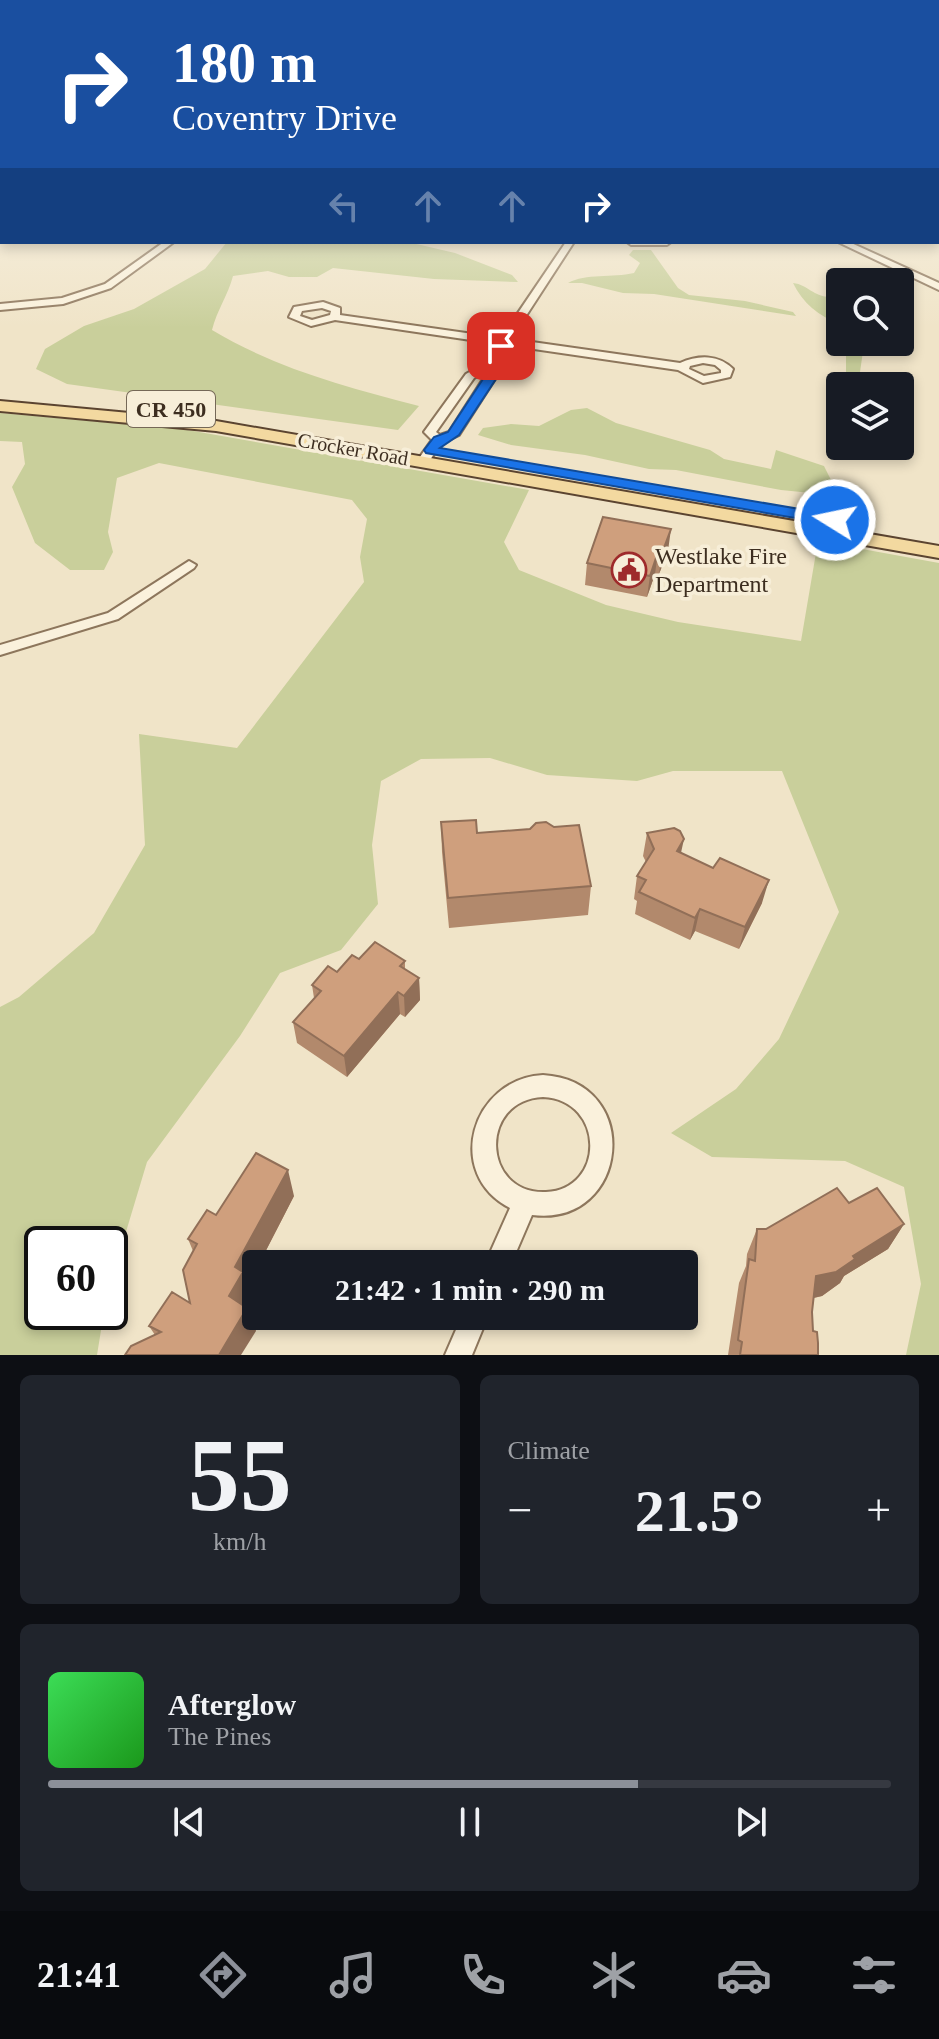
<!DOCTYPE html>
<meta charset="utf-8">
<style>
body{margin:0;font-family:Georgia,serif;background:#20242c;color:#f1f3f6;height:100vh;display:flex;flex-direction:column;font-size:30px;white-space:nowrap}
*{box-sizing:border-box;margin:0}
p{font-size:26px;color:#9ea1a6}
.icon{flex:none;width:44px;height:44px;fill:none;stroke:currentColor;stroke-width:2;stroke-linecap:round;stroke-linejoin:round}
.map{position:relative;height:1355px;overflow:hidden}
.drawer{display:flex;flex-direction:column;gap:20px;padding:20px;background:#0d0f14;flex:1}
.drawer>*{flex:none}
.top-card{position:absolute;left:0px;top:0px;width:940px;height:244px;box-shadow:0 4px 12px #0003;background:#1a4fa0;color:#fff;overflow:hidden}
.tools{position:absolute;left:826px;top:268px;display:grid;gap:16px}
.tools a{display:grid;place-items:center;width:88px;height:88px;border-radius:8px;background:#171b24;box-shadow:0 4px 12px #0003;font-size:40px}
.speed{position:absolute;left:24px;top:1226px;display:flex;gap:16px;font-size:40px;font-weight:700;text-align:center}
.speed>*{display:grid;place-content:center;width:104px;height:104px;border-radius:50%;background:#171b24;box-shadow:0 4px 12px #0003;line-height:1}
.speed .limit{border:4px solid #111;border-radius:12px;background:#fff;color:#111}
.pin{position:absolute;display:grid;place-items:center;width:68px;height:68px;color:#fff;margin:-34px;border-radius:16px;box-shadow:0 4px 12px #0006}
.me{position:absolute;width:88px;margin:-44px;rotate:280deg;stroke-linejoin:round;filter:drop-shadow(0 0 6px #0008)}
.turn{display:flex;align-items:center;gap:28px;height:168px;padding:0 40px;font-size:36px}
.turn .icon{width:104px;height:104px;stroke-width:2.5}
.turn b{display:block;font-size:56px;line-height:68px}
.lanes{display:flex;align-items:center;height:76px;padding:0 40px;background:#0003;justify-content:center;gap:40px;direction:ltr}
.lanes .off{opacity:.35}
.big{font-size:60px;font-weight:700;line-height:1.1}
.drawer .card{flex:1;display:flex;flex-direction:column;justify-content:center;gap:12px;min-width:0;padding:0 28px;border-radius:12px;background:#20242c}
.drawer .dial{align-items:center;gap:0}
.dial b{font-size:104px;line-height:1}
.song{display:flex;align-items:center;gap:24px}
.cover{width:96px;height:96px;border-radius:12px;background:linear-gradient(135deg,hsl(130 70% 55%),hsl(120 70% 35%))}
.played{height:8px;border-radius:4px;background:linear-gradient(90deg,#8c9099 70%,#363941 70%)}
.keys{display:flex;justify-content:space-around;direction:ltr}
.heat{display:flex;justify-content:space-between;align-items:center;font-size:44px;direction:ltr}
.drawer .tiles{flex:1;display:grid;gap:20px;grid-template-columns:1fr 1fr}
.card:last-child{grid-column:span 2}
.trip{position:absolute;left:242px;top:1250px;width:456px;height:80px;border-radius:8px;background:#171b24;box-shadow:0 4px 12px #0003;font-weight:700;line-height:80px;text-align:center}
.dock{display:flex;height:128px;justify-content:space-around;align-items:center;background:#090b0e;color:#9ea1a6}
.dock .icon{width:56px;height:56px}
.dock .selected{color:#8c9099}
.dock b{font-size:36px;color:#f1f3f6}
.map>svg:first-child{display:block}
.green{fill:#c9cf9b}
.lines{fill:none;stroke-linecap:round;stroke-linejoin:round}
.street-casing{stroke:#8d765c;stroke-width:4}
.primary-casing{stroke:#5b4430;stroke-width:4}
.street{fill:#faf1dc;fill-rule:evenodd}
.primary{fill:#f3d9a0;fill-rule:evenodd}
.wall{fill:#b2896c}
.shaded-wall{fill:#916f58}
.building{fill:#cf9f7d;stroke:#916f58;stroke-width:2}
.route{fill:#1a73e8;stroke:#114b97;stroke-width:2}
.labels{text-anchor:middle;stroke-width:7;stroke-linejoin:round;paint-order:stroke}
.far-street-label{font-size:20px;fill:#3d2e20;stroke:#f7eed8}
.shield{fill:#f7eed8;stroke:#756857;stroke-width:2}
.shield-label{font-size:22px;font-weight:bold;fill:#3d2e20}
.poi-label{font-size:24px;fill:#3d2e20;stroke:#f7eed8;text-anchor:start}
</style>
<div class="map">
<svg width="939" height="1355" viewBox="0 0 939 1355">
<rect width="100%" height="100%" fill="#f0e4c8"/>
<path class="green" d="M227 242H408L455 253 512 275 518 282 434 279 333 268 317 277H289L268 271 233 276C228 295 217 310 212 330 277 369 347 387 419 406L398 430 67 384 36 369 45 349 84 326 134 309 205 269Z
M633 250H651L678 288 689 295 745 301 793 312 796 316 654 294 623 293 582 283H568C586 273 612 278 634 273L640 263 629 255Z
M793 283C811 285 814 301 840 296V324C818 316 803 303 793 283Z
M846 342H868L864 344 858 386H846Z
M587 408 616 423 710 450 724 459 771 469 776 450 824 466 835 488 821 494 781 490 676 470 649 469 585 455 511 445 478 435 483 428 511 424 539 426 571 410Z
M0 413 182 429 529 490 504 542 519 570 606 605 678 622 801 641 818 541 939 563V1355H906L921 1284 904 1187 845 1161 712 1157 671 1133 736 1089 779 1039 839 912 782 771H673L637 781 547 775 490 758 421 759 381 781 372 845 378 904 341 950 280 973 240 1036 147 1162 110 1285V1244H42V1312H104L97 1355H0V1007L19 997 94 933 145 845 139 734 237 748 364 582 360 557 367 519 352 500 159 463 117 478 108 532 113 552 104 570H70L35 543 12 487 25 464 22 442 0 441Z"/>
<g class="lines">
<g class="street-casing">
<path id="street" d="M938 138H939V142H938Z
M938 154H939V158H938Z
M164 242H174L111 288 63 304 0 310V304L62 298 105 284Z
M566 242H574L511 339 680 363C698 355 718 354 733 369L730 377 703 383 678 370 507 345 493 366 495 379 459 435 442 443 427 464 423 465 417 461 432 440 424 432 466 374 484 364 498 344 335 320 311 326 289 317 294 307 323 302 340 308V315L501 338ZM322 308 331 311 330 315 312 320 300 316 302 311ZM703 363 715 365 721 370V373L704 376 689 369 690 366ZM483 373V379L449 432 440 435 436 432 474 378Z
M627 242H671L667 245H631Z
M838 242H849L939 283V290Z
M189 561 196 565 194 568 118 619 0 655V645L108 613Z
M543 1075C645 1081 629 1228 532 1215L511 1264H485L510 1208C444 1174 471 1079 543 1075ZM543 1097C605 1100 606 1189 546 1192 482 1195 478 1100 543 1097Z
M462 1316H488L472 1355H445Z"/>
</g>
<g class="primary-casing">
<path id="primary" d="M0 401 216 421 939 546V558L216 431 0 411Z"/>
</g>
<use href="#street" class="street"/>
<use href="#primary" class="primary"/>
</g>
<path class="wall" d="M668 551 659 574H655L647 597 585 585 587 563Z
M441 822 477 833 554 827 591 886 588 915 449 928 442 852Z
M647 833 681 853 762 903 739 949 695 931 690 940 635 914 637 901 634 899 637 876 646 862 643 856Z
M359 959 405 961V969L419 978 420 1000 405 1017 400 1014 347 1077 297 1043 293 1022 314 998 312 985 337 972Z
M294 1196 259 1264H256V1269L248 1285 252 1296 245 1307 256 1331 155 1335 149 1326 190 1303 193 1251 188 1239 216 1215Z
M849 1203 904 1224 888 1249 844 1276 840 1283 822 1296 814 1298 812 1312 813 1331 818 1355H728L739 1283 746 1266 747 1254 757 1229H766Z"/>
<path class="shaded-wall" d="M671 529 668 551 659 574 662 553Z
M658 552 655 574 647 597 650 576Z
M684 839 679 862 677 851Z
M769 880 762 903 739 949 745 927Z
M700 909 695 931 690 940 695 918Z
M419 978 420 1000 405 1017 404 996Z
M398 992 400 1014 347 1077 344 1056Z
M288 1170 294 1196 259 1264H256V1269L248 1285 252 1296 238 1319 229 1296 235 1267Z
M904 1224 888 1249 844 1276 840 1283 822 1296 803 1300 816 1276Z
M247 1308 256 1331 241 1355H219Z"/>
<path class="building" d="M603 517 671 529 662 553 658 552 650 576 587 563Z
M476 820 477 833 530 829 536 823 546 822 554 827 579 825 591 886 448 898 441 822Z
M674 828 680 831 684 839 677 851 713 868 720 858 769 880 745 927 700 909 695 918 639 892 646 880 637 876 654 849 647 833Z
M375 942 405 961 400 966 419 978 404 996 398 992 344 1056 293 1022 321 991 312 985 328 966 337 972 352 955 359 959Z
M256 1153 288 1170 235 1267 243 1272 229 1296 247 1308 219 1355H125L131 1346 161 1332 149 1326 172 1292 190 1303 183 1270 197 1244 188 1239 207 1210 216 1215Z
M837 1188 849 1203 877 1188 904 1224 853 1256 855 1259 836 1272 816 1276 812 1312 813 1331 817 1332 818 1343V1355H740L742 1342 738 1340 749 1259 755 1261 757 1229H766Z"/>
<linearGradient id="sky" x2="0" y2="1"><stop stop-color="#8fbad6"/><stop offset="0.42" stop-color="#f8f3e6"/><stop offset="1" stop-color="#f8f3e6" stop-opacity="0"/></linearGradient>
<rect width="939" height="328" fill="url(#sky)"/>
<path class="route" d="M501 343 507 346 494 366 496 379 459 435 440 448 835 515 843 520 835 525 426 453 424 450 434 437 448 432 483 379 482 366 497 344Z"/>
<defs>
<g id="civic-ring" transform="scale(1.8)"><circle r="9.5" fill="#f7eed8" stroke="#9e2a2b" stroke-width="1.5"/><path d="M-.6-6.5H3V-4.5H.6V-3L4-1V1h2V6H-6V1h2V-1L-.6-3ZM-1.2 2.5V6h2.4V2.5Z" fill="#9e2a2b"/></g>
</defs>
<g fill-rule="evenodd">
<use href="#civic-ring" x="629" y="570"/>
</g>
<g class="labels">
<g class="far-street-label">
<text transform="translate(353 449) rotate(10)" y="7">Crocker Road</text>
</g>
<rect class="shield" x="127" y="391" width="88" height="36" rx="6"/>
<g class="shield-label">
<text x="171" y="417">CR 450</text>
</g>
<g class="poi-label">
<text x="655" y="564">Westlake Fire<tspan x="655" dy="28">Department</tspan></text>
</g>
</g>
</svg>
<div class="tools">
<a><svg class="icon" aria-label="search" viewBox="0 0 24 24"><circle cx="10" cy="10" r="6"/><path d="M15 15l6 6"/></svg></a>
<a><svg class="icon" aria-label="layers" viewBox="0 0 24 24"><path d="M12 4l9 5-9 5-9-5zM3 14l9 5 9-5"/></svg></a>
</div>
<div class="speed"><div class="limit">60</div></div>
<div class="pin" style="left:501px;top:346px;background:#d93025"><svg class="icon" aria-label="arrive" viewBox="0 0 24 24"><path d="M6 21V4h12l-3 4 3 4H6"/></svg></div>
<svg class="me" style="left:835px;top:520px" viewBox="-20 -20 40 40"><circle r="17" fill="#1a73e8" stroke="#fff" stroke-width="3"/><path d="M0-11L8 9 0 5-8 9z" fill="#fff"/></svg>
<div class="trip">21:42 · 1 min · 290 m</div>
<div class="top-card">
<div class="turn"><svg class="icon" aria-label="right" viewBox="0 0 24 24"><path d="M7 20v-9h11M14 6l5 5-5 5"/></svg><div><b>180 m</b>Coventry Drive</div></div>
<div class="lanes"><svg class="icon off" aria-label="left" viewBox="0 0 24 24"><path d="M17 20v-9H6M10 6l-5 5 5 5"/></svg><svg class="icon off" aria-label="ahead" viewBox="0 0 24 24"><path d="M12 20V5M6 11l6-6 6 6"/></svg><svg class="icon off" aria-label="ahead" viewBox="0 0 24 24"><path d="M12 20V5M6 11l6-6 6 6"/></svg><svg class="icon" aria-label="right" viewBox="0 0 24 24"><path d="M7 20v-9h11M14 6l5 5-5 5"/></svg></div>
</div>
</div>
<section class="drawer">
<div class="tiles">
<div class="card dial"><b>55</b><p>km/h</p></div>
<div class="card"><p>Climate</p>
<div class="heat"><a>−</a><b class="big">21.5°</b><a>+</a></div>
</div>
<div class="card">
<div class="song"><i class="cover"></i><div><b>Afterglow</b><p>The Pines</p></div></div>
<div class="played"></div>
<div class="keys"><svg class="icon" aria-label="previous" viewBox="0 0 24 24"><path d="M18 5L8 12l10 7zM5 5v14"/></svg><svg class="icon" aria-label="pause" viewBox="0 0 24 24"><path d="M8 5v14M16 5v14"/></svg><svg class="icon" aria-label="next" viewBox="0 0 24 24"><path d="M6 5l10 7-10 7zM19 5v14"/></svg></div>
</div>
</div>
</section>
<nav class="dock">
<b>21:41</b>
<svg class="icon selected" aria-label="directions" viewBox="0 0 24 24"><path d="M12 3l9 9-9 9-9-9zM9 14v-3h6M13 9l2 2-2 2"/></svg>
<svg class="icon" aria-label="music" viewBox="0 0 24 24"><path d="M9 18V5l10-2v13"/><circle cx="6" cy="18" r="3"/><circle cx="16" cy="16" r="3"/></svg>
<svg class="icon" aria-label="phone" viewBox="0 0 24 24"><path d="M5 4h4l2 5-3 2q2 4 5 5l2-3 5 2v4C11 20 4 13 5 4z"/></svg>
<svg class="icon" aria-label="climate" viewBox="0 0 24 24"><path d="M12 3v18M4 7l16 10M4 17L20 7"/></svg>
<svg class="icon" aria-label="car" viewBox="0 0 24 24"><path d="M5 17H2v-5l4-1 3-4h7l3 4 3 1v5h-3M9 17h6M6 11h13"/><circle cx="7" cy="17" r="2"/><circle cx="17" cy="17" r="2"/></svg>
<svg class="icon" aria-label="filters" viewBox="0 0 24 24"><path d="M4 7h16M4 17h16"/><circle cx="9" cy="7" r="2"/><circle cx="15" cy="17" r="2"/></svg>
</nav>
